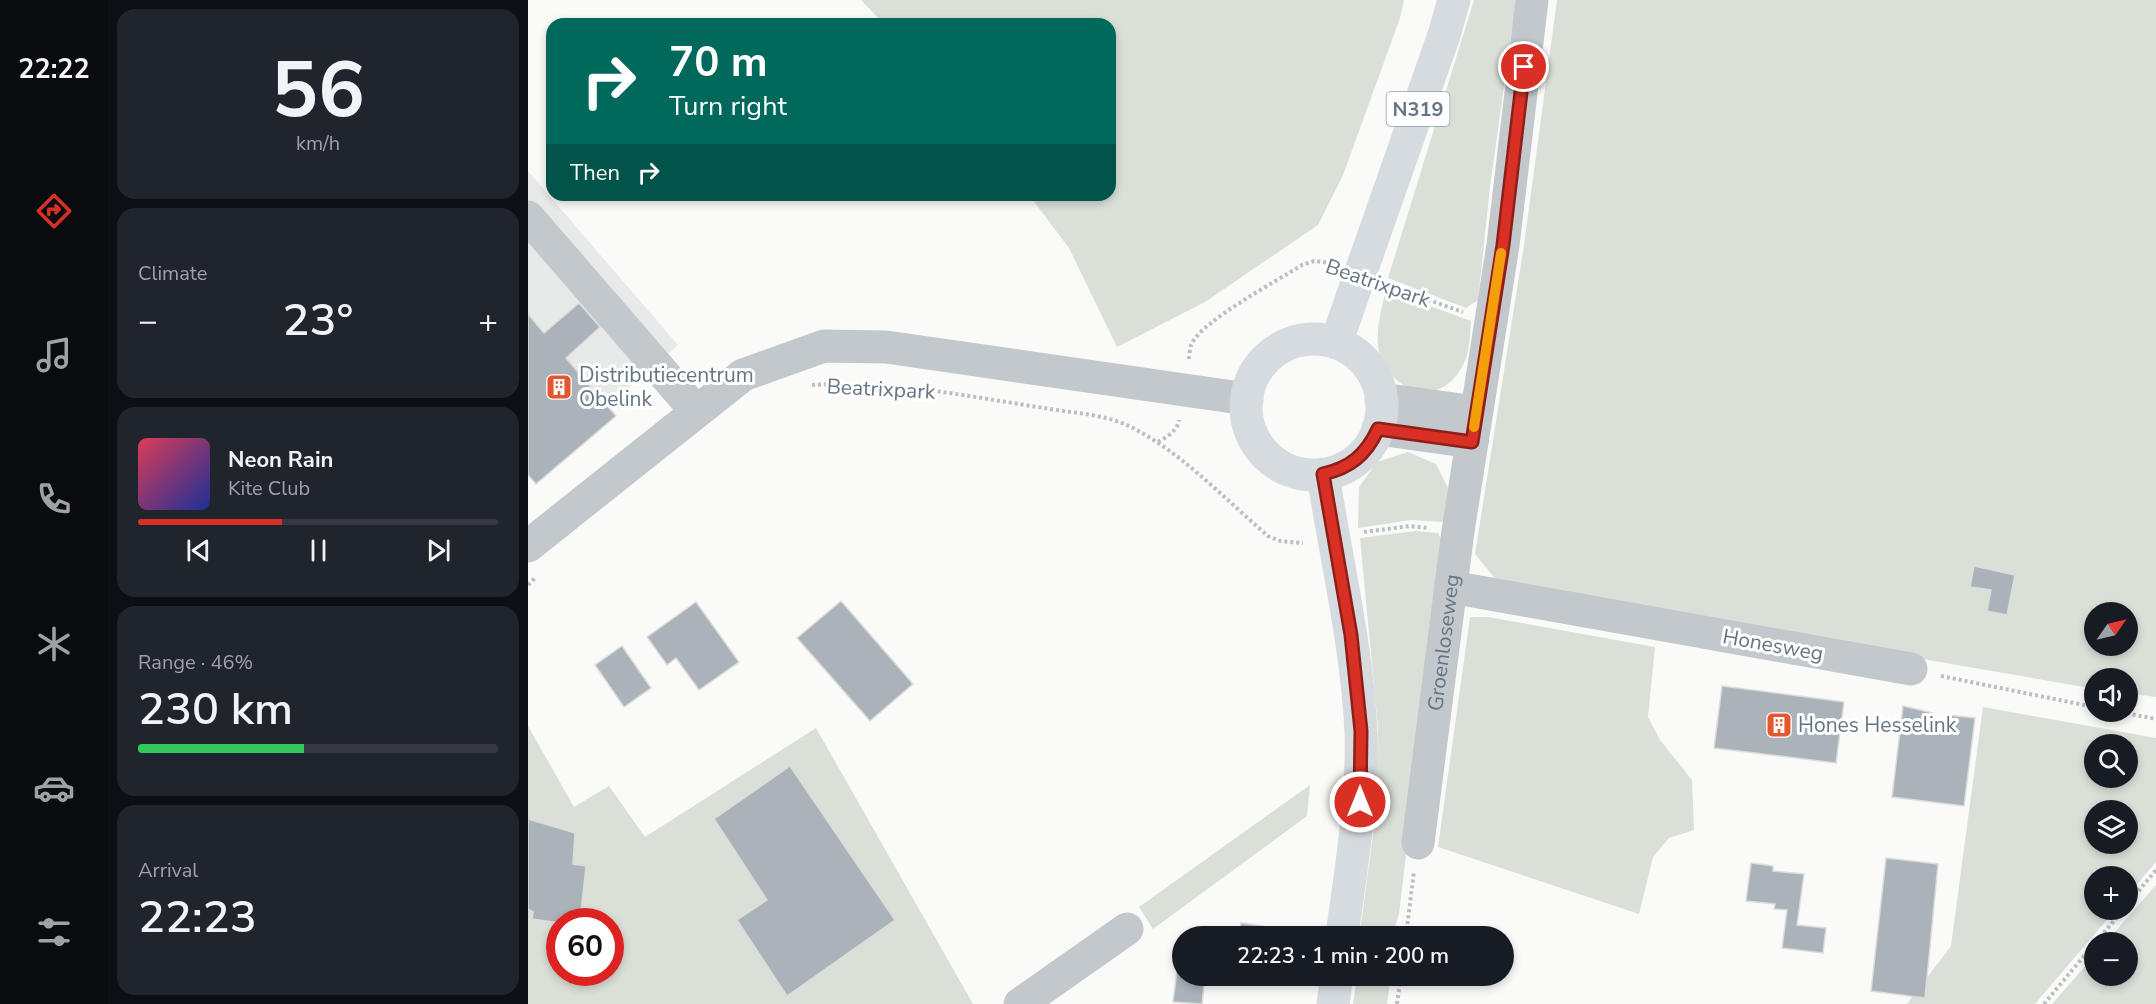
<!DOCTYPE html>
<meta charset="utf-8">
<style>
body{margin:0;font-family:"Nunito Sans",sans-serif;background:#20242c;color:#f1f3f6;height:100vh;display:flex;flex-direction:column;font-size:22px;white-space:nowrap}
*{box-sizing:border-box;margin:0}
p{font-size:20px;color:#9ea1a6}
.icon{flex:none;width:33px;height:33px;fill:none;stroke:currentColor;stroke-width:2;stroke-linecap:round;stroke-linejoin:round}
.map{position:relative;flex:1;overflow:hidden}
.sheet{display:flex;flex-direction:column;gap:9px;padding:9px;background:#0d0f14;width:420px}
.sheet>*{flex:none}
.guide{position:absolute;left:18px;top:18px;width:570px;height:183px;border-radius:18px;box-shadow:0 3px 9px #0003;background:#00695c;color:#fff;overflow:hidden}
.needle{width:39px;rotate:56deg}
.fabs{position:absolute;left:1556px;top:602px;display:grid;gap:12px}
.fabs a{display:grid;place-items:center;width:54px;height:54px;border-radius:50%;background:#171b24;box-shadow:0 3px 9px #0003;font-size:30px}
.speed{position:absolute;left:18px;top:908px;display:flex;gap:12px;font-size:30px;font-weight:700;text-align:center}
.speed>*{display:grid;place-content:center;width:78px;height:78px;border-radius:50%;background:#171b24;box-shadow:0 3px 9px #0003;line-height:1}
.speed .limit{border:9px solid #d22;background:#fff;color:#111}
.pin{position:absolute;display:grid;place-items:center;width:51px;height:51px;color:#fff;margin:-26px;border:3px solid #fff;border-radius:50%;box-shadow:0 2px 6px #0007}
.me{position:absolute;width:66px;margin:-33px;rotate:0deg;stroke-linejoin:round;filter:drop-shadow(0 0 4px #0008)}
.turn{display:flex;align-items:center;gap:21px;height:126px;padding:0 24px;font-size:27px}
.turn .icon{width:78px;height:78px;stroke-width:2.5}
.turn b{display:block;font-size:42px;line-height:51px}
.then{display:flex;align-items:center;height:57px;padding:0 24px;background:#0003;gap:12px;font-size:22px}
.big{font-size:45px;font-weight:600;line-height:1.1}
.sheet .tile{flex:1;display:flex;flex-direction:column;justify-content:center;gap:9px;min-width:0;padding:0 21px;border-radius:18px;background:#20242c}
.sheet .dial{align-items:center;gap:0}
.dial b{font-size:78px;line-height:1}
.song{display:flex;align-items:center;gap:18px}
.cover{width:72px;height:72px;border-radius:9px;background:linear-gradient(135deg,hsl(350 70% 55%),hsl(230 70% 35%))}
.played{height:6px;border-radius:3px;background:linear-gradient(90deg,#d93025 40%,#363941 40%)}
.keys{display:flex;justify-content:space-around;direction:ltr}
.heat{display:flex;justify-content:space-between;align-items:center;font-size:33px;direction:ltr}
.charge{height:9px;border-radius:4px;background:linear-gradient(90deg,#34c759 46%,#363941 0)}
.trip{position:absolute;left:644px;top:926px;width:342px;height:60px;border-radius:30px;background:#171b24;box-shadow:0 3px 9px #0003;font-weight:600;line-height:60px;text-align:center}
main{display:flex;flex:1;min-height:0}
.menu{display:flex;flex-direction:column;width:108px;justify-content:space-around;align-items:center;background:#090b0e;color:#9ea1a6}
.menu .icon{width:42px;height:42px}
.menu .selected{color:#d93025}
.menu b{font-size:27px;color:#f1f3f6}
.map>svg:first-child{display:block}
.built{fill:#e8e9e9}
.green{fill:#dadfd7;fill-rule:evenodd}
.building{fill:#aab3b9;stroke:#dcdcda;stroke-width:1.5}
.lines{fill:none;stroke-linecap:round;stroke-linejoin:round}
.path{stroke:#bbbfc2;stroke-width:4;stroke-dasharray:3 3;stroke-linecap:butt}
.minor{stroke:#c3c8cc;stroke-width:33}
.major{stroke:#d6dbdf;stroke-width:33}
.route-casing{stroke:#8d1f18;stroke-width:15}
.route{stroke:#d93025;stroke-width:10}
.slow{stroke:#f59e0b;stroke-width:10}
.labels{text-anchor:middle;stroke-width:6;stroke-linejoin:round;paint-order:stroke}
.shield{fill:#fff;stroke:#939fa8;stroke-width:1.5}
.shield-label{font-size:20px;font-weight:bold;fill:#657683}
.street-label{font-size:21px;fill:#657683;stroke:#fff}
.poi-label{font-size:21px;fill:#657683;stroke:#fff;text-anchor:start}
</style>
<main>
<nav class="menu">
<b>22:22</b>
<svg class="icon selected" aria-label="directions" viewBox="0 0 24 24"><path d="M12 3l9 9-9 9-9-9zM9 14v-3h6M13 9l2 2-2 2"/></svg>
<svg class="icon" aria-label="music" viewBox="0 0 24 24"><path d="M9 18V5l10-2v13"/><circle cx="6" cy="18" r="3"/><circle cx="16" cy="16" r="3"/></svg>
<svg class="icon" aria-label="phone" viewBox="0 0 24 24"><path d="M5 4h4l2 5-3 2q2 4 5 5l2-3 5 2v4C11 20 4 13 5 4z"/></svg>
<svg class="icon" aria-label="climate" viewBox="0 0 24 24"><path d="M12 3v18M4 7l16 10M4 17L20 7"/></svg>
<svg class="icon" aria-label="car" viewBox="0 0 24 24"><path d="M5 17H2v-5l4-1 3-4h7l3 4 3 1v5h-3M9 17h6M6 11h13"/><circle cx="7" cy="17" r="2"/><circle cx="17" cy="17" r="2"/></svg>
<svg class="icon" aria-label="filters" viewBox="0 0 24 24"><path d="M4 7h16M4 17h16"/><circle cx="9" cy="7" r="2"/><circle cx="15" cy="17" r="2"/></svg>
</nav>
<section class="sheet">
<div class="tile dial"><b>56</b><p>km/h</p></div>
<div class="tile"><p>Climate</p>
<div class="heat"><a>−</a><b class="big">23°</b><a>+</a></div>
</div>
<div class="tile">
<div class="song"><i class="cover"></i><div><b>Neon Rain</b><p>Kite Club</p></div></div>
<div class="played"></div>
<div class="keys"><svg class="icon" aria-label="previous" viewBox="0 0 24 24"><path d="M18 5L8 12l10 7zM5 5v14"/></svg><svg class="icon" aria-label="pause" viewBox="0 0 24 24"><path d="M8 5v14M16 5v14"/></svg><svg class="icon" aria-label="next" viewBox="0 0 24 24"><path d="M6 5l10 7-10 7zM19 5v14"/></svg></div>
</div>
<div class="tile"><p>Range · 46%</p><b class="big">230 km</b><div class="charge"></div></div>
<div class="tile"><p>Arrival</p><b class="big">22:23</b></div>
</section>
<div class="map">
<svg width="1628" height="1004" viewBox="0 0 1628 1004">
<rect width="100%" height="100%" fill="#fafaf8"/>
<path class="built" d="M0 171 150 345 0 475Z"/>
<path class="green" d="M333 0H876L872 18 815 175 790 225 677 302 589 347 541 248 501 195H582V24H356Z
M946 0H988L962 187 950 300 938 308 860 278Z
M1029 0H1628V697L1599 693V678H1566V689L1562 688 973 586 947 554 996 245ZM1566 612H1599V645H1566Z
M858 290 943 321C942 332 942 347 938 358 928 385 904 401 877 386 867 380 857 370 853 359 845 336 853 312 858 290Z
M880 452 908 464 920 488 917 522 883 520 830 528 831 487 849 462Z
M887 531 910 533 915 543 871 914 866 930 855 935 832 932 848 812 850 727 832 538Z
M942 617H960L1127 647 1120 717 1132 740 1164 780 1166 830 1141 838 1125 857 1111 914 910 847Z
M1455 707 1628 738V862L1599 896V876H1566V909H1588L1507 1004H1379L1423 946ZM1566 744H1599V777H1566ZM1566 810H1599V843H1566Z
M0 726 46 807 81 786 117 837 288 728 445 1004H0ZM32 921H82V972H32Z
M782 785 779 816 625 929 611 907Z
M1628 885V1004H1524L1566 956V975H1599V942H1578Z
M829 975H863L859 1004H825Z"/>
<path class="building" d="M51 303 72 327 38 358 88 416 8 484 0 475V314L16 333Z
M1446 566 1487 575 1479 615 1459 611 1463 590 1442 587Z
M313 601 385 684 342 721 269 638Z
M168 602 211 662 171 690 148 658 139 665 119 637Z
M94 646 123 688 96 707 67 665Z
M1194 686 1316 702 1308 763 1186 748Z
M1375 706 1405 713 1404 719 1420 721V715L1447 718 1436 806 1364 797Z
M262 766 367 920 259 996 209 920 239 900 186 819Z
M0 819 47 833 45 864 58 866 52 921 32 923 4 919 5 912 0 909Z
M1358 858 1410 864 1397 998 1343 991Z
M1223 863 1245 866V871L1276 874 1269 925 1298 928 1295 953 1254 948 1259 910 1246 909 1247 904 1218 901Z
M713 923 755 929 754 936H711Z
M649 970H654V975H677L674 1004 645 1002Z"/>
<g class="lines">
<path class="path" d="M860 286 935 312
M661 359C661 355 662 349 663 345 673 321 749 281 774 265L786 261 803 263
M284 385C362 380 438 396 516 408 544 413 579 414 605 428 655 454 697 499 740 536L752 541 775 543
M630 442C639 437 649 431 651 420
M836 532 882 526 900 528
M0 585 8 577
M1413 676 1566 707
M1587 711 1628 719
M1599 905 1628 870
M878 936 886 871
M1568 942 1596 909
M869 1004 873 975
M1516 1004 1566 944"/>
<g class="minor">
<path d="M0 217 168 411"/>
<path d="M853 399 948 412"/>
<path d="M850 429 944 442"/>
<path d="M0 546 215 375 296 346 358 347 719 399"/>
<path d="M923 587 1383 669"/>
<path id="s1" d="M890 843 930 531 975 245 1004 0"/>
<path d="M492 1004 599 929"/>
</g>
<path class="major" d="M718 407a68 68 0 1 1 136 0a68 68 0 1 1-136 0Z
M808 343 916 35 926 0
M795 474C808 560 829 645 833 732 835 800 823 868 814 936
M805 1004 809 975"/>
</g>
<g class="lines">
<g class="route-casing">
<path id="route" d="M832 802 833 731 823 635 795 474C822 468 838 455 850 429L944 442 975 245 996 67"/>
</g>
<use href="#route" class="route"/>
<path class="slow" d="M946 427 973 253"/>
</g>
<defs>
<g id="building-square" transform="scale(1.35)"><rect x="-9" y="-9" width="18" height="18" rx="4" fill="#e4572e" stroke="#fff"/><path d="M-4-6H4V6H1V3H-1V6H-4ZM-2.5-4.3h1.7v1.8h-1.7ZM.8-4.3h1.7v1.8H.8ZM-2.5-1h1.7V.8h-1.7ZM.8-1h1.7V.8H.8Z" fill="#fff"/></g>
</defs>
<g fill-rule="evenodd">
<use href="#building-square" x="31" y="387"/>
<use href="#building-square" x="1251" y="725"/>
</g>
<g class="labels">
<rect class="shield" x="858.5" y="92" width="63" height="34" rx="4.5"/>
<g class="shield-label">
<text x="890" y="116">N319</text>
</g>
<g class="street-label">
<text transform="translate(850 283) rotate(19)" y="7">Beatrixpark</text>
<text transform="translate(353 389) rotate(3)" y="7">Beatrixpark</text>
<text dy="7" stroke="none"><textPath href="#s1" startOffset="202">Groenloseweg</textPath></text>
<text transform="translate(1245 645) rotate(10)" y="7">Honesweg</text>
</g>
<g class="poi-label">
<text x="51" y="382">Distributiecentrum<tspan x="51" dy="24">Obelink</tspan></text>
<text x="1270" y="732">Hones Hesselink</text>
</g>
</g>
</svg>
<div class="fabs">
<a><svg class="needle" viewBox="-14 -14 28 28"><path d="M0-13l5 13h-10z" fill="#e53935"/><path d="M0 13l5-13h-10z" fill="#9ea1a6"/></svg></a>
<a><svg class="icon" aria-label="sound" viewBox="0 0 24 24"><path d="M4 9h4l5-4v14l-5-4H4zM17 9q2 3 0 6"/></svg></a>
<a><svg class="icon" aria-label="search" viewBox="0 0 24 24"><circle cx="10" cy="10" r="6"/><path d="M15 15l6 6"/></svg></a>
<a><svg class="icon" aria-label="layers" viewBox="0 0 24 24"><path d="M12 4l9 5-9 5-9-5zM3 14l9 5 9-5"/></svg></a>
<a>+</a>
<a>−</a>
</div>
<div class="speed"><div class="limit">60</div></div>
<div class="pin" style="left:996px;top:67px;background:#d93025"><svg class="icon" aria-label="arrive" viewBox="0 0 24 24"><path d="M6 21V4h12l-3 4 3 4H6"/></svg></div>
<svg class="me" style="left:832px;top:802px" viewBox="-20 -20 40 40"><circle r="17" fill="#d93025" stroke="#fff" stroke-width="3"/><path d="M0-11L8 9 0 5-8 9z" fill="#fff"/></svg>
<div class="trip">22:23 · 1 min · 200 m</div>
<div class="guide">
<div class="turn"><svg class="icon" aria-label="right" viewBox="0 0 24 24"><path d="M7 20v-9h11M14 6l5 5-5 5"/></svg><div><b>70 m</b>Turn right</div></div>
<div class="then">Then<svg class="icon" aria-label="right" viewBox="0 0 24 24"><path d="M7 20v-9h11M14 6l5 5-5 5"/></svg></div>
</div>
</div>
</main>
